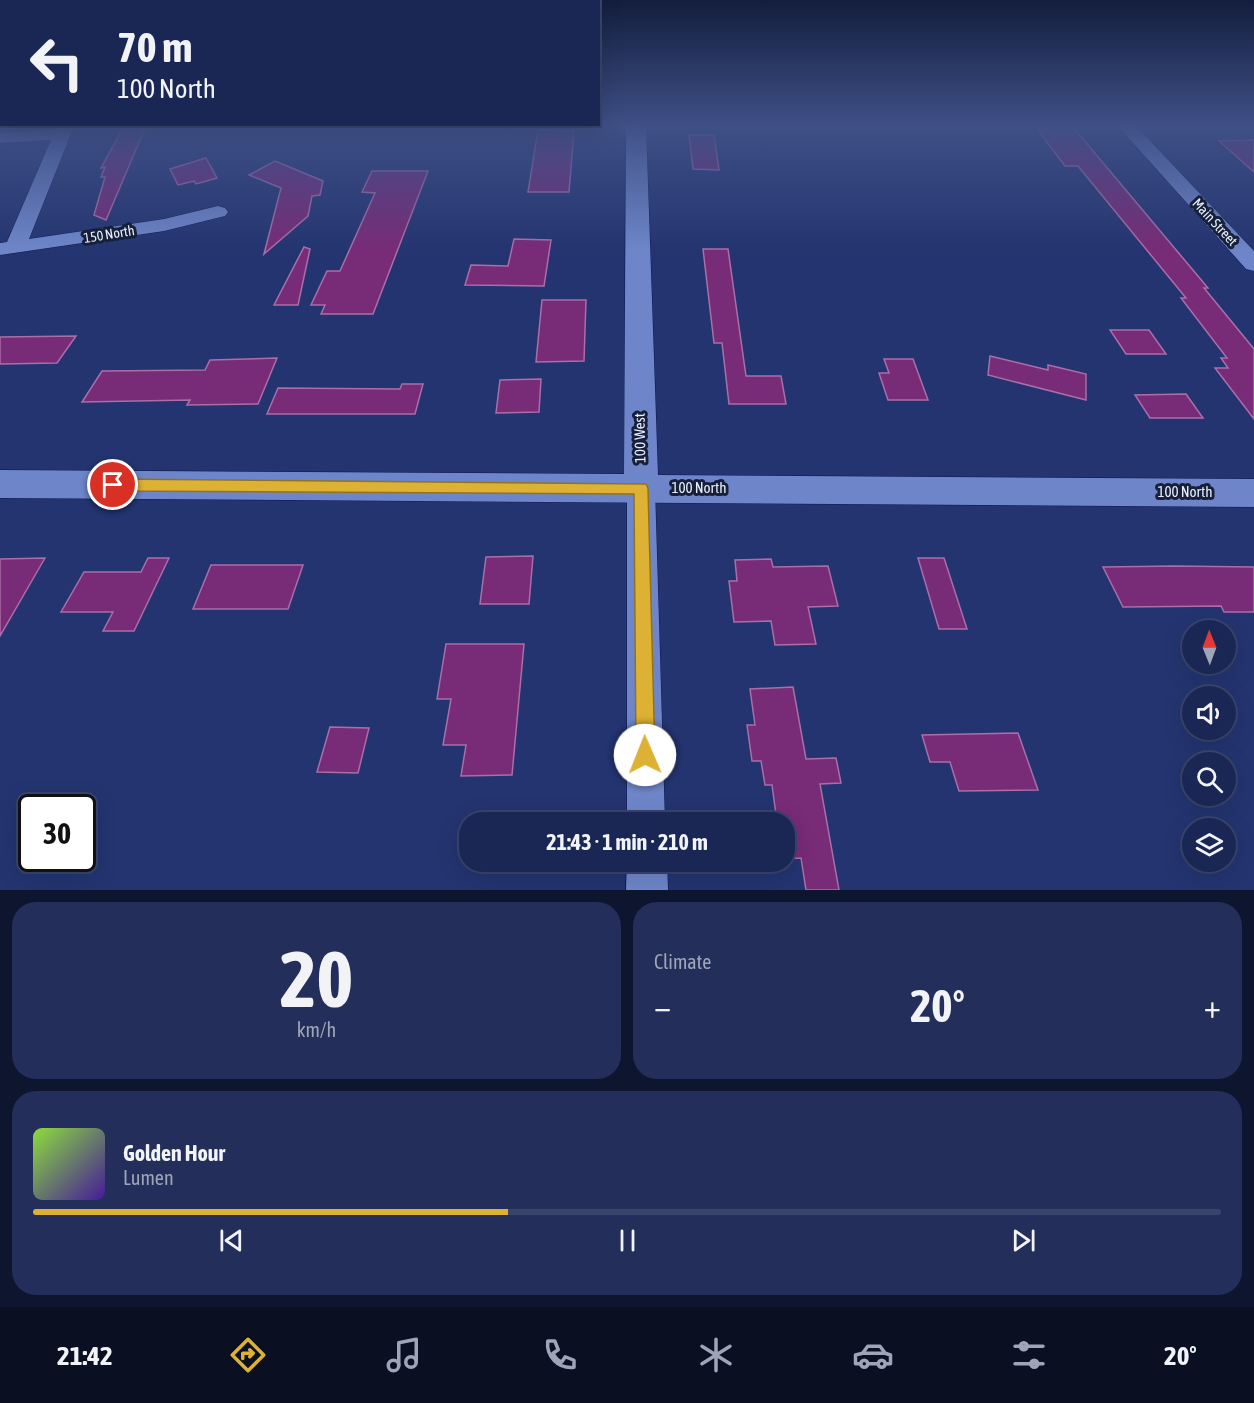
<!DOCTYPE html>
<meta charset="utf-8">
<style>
body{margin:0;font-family:"Asap Condensed",sans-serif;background:#232f5a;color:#f1f3f6;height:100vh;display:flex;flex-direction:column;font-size:22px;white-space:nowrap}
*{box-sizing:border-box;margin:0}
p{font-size:20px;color:#9fa5b8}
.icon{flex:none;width:33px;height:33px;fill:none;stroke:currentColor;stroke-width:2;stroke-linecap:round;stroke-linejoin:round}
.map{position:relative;height:890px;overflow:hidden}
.sheet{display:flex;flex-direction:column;gap:12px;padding:12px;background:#0e152e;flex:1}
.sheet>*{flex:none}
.top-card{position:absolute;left:0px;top:0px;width:600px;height:126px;box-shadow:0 6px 24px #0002,0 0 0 2px #38446b;background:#1a2754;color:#f1f3f6;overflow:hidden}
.needle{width:39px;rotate:359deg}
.fabs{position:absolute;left:1182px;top:620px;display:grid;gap:12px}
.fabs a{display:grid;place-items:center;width:54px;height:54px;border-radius:50%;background:#1a2754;box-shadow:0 6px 24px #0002,0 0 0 2px #38446b;font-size:30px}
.speed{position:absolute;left:18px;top:794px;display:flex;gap:12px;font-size:30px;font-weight:700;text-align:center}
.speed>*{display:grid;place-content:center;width:78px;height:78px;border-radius:50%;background:#1a2754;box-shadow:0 6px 24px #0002,0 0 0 2px #38446b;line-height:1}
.speed .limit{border:3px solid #111;border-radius:9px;background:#fff;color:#111}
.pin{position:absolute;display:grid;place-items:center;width:51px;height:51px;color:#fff;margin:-26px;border:3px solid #fff;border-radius:50%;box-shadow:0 2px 6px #0007}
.me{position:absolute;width:66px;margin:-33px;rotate:359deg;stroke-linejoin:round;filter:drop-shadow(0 0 4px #0008)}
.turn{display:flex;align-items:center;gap:21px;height:126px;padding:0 18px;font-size:27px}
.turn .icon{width:78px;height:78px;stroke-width:2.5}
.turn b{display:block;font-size:42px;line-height:51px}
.big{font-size:45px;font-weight:700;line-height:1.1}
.sheet .tile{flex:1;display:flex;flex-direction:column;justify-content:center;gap:9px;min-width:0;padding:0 21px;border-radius:24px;background:#232f5a}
.sheet .dial{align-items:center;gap:0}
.dial b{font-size:78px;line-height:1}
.song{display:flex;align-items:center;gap:18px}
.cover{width:72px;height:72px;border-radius:9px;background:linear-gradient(135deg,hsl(90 70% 55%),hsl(260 70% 35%))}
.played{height:6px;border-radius:3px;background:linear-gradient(90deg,#ddb133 40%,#38446b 40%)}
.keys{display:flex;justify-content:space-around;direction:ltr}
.heat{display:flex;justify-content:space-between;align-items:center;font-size:33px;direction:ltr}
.sheet .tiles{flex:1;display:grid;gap:12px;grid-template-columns:1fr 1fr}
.tile:last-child{grid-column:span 2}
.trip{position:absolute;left:459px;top:812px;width:336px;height:60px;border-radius:24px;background:#1a2754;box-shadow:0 6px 24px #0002,0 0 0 2px #38446b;font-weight:700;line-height:60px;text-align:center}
.dock{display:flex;height:96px;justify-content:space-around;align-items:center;background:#0a1022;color:#9fa5b8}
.dock .icon{width:42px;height:42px}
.dock .current{color:#ddb133}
.dock b{font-size:27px;color:#f1f3f6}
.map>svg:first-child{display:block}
.building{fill:#782b77;stroke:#aa6fa7;stroke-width:1.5}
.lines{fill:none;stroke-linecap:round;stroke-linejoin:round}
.minor-casing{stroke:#0d1953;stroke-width:1}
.tertiary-casing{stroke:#0d1953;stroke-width:1}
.minor{fill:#6e86c9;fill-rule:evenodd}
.tertiary{fill:#6e86c9;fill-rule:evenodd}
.route{fill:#ddb133;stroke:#907321;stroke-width:1.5}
.labels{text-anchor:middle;stroke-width:6;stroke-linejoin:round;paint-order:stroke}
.far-street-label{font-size:14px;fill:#e8eefd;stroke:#16203a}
.street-label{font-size:15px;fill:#e8eefd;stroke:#16203a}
</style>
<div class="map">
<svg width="1254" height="890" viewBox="0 0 1254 890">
<rect width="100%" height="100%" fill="#233470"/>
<path class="building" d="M124 126H146L106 220 94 215 105 177H101L105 167 101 168Z
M1047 127H1073L1208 288H1204L1254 349V419L1215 368H1228L1221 358H1227L1181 298H1186L1078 166H1065L1037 129H1049Z
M538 130 574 131 569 192H528Z
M689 135H714L719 170 693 169Z
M1254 140V172L1219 141Z
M206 158 217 178 196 184 194 181 178 185 170 169Z
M275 161 323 181 320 195 312 196 308 216 264 254 281 188 249 175Z
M372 171H428L373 314H321L325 305H311L327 271H340L375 193 362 192Z
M514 239 551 240 544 286 465 285 471 265 508 266Z
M304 247 310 249 298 305H274Z
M703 249H728L746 376H781L786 404H729L722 343H714Z
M542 300H586L584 361 536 362Z
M1110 330H1149L1166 354H1126Z
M76 336 57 363 0 364V337Z
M990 356 1048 370V365L1086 374V400L988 375Z
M277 358 258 404 187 405 190 400 82 402 102 371 205 370 210 360Z
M884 359H913L928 400H888L879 373H889Z
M541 379 539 412 496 413 500 380Z
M402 384H423L415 414H267L278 388 400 389Z
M1186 394 1203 418H1150L1135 395Z
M533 556 529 604H480L486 557Z
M45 558 0 636V559Z
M148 558H169L134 631H103L113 612H61L84 572H141Z
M918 558H944L967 629H939Z
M771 559 773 567 828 566 838 606 808 607 816 644 775 645 771 621 734 622 729 581H737L735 560Z
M211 565H303L288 609H193Z
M1175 566 1254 567V612H1224L1221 606 1123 607 1103 567Z
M446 644H524L512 775 461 776 466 745H443L451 699H437Z
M793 687 806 759 836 758 841 783 820 784 839 890H806L801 858 784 859V822H777L772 785H765L761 761H752L747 725H755L750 689Z
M330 727 369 728 358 773 317 772Z
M1018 733 1038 790 959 791 950 762H930L922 735Z"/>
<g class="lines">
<g class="minor-casing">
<path id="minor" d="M57 126H74L29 239 164 219 218 206 225 208 228 212 225 216 164 231 0 255V243L7 242 51 140 0 143V133L56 129Z
M1118 126H1136L1254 251V271L1246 269Z
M641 476 651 480 655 488 665 822H627V488L631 480Z
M627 861H667L668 890H626Z"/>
</g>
<g class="tertiary-casing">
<path id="tertiary" d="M626 126H646L658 475 1254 479V507L0 498V470L624 474Z"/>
</g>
<use href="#minor" class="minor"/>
<use href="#tertiary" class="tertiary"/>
</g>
<linearGradient id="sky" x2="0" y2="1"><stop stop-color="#131d3e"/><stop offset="0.5" stop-color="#3f5086"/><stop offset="1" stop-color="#3f5086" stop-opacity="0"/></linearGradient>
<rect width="1254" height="251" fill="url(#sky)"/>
<path class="route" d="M113 479 646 484 648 488 655 755 652 762 645 765 639 762 636 755 634 494 113 491 108 489 106 485 108 481Z"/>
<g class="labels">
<g class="far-street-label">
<text transform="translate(1215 222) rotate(47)" y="5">Main Street</text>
<text transform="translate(109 234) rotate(-9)" y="5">150 North</text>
</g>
<g class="street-label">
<text transform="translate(640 438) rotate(-91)" y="5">100 West</text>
<text x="699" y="493">100 North</text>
<text x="1185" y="497">100 North</text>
</g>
</g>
</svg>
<div class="fabs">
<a><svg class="needle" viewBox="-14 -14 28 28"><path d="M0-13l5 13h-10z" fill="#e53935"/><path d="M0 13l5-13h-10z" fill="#9fa5b8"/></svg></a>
<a><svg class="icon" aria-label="sound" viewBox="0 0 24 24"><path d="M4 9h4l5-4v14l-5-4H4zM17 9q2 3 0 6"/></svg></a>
<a><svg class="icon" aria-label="search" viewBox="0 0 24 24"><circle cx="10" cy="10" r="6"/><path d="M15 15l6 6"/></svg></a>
<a><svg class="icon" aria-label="layers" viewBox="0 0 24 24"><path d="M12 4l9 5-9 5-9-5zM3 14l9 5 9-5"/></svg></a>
</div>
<div class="speed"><div class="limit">30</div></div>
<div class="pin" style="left:113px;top:485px;background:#d93025"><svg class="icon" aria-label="arrive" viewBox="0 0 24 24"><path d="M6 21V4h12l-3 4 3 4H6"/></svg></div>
<svg class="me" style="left:645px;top:755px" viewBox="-20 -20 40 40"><circle r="19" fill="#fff"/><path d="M0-13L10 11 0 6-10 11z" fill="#ddb133"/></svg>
<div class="trip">21:43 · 1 min · 210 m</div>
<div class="top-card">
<div class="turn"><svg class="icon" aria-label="left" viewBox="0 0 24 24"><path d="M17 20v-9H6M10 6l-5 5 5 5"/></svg><div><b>70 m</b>100 North</div></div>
</div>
</div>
<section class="sheet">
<div class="tiles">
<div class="tile dial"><b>20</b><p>km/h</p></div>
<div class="tile"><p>Climate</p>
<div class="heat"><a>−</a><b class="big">20°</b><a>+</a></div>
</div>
<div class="tile">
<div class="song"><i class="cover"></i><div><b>Golden Hour</b><p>Lumen</p></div></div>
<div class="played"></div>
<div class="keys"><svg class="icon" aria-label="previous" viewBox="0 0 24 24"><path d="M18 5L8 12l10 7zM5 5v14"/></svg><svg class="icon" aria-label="pause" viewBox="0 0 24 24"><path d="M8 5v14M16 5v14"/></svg><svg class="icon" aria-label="next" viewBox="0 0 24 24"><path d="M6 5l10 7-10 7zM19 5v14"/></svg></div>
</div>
</div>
</section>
<nav class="dock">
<b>21:42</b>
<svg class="icon current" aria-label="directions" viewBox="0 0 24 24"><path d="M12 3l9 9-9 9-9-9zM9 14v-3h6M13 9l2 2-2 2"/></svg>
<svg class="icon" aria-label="music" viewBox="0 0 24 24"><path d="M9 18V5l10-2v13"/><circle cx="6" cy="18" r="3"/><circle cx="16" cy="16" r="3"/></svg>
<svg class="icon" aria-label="phone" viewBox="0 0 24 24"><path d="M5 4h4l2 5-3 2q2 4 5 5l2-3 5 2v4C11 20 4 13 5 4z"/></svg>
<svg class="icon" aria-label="climate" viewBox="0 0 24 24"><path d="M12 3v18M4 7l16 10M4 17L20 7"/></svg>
<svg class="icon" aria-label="car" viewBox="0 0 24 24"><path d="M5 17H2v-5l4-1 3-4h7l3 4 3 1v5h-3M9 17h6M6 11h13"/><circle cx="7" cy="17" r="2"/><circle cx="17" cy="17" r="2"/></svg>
<svg class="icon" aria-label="filters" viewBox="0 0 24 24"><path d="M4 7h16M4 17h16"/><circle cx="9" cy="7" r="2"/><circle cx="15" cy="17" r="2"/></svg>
<b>20°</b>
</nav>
